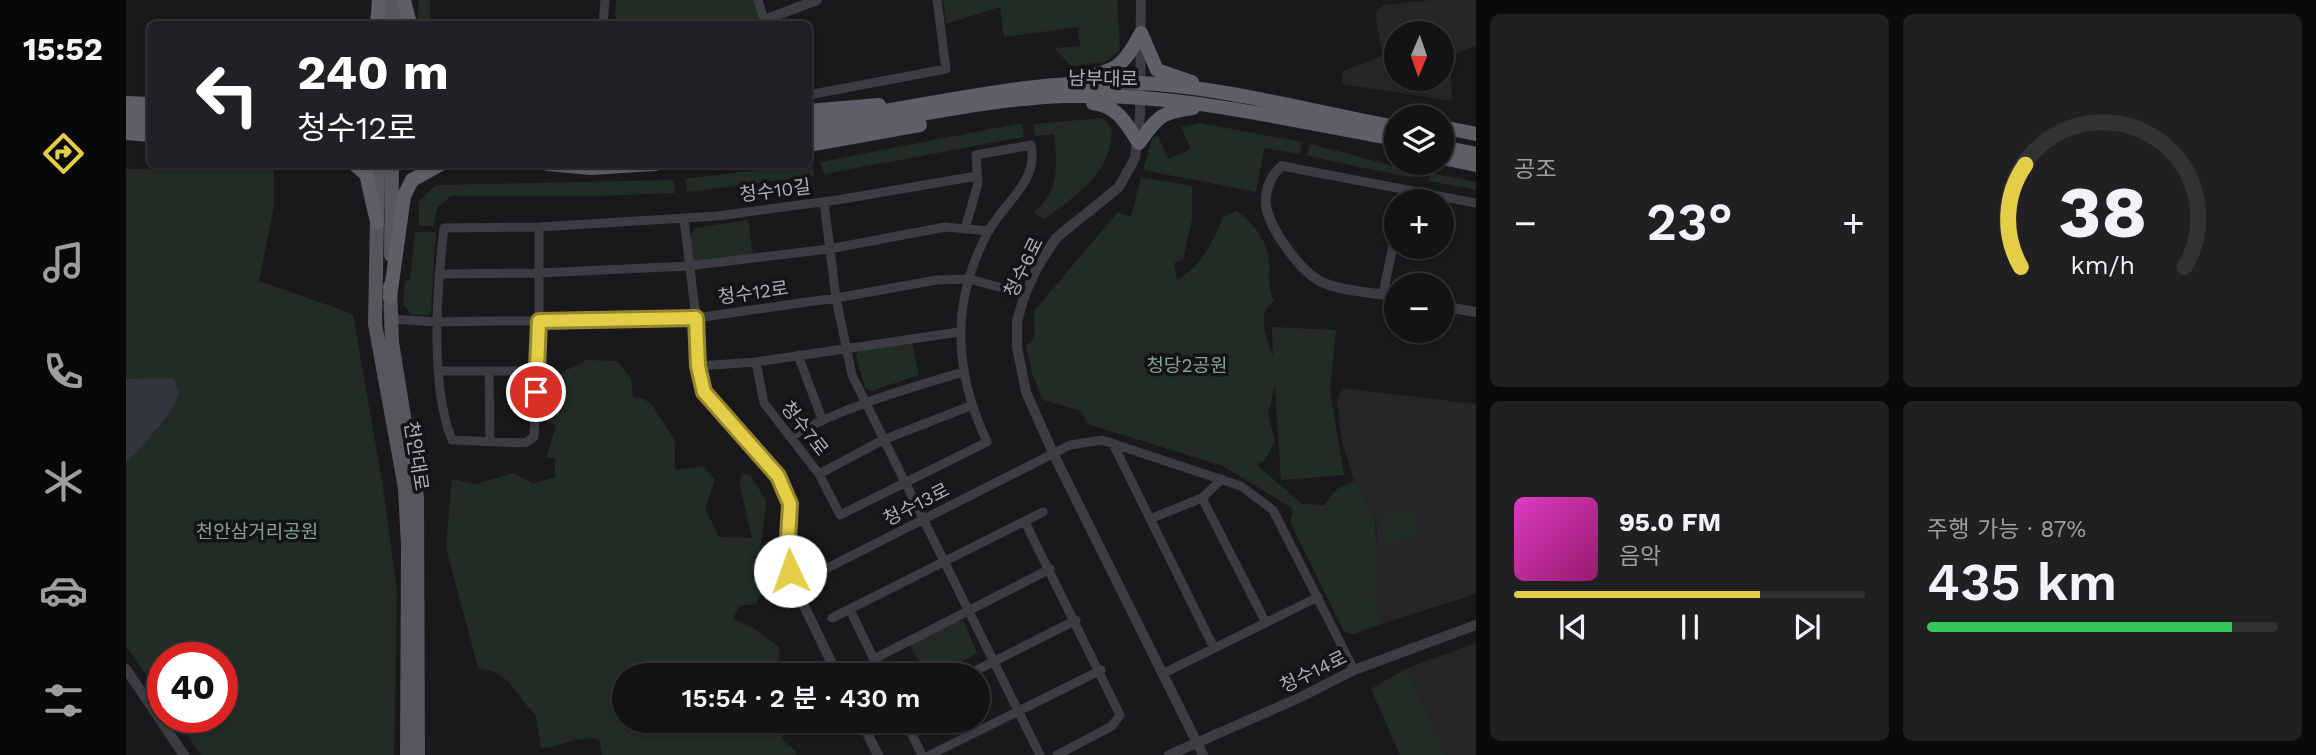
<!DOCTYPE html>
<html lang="ko">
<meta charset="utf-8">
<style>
body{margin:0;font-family:"Work Sans","Noto Sans KR",sans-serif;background:#202022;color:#f1f3f6;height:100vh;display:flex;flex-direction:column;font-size:26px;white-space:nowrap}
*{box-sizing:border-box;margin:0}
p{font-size:23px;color:#9d9ea0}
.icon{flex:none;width:38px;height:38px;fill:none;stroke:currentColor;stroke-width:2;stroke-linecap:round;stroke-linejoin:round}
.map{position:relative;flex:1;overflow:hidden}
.details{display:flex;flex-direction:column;gap:14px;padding:14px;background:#0a0a0b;width:840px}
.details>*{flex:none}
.guide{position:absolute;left:21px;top:21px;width:665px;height:147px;border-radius:10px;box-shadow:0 2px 5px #0004,0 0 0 2px #323234;background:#202124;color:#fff;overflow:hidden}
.needle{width:46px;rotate:182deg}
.tools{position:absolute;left:1258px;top:21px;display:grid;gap:14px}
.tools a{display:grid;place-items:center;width:70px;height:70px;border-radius:50%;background:#131314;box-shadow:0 2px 5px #0004,0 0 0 2px #323234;font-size:35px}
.speed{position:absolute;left:21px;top:642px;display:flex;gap:14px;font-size:35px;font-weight:700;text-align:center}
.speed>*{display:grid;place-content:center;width:91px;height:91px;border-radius:50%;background:#131314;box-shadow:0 2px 5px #0004,0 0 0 2px #323234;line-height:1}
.speed .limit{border:10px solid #d22;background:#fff;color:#111}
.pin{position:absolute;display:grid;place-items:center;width:60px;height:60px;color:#fff;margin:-30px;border:4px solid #fff;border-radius:50%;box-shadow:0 2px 7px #0007}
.me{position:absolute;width:77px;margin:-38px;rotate:357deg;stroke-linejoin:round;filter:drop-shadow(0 0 5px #0008)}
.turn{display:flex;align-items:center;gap:24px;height:147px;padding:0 35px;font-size:32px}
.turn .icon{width:91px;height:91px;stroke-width:2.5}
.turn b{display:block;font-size:49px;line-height:60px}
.big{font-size:52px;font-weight:600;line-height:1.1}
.details .tile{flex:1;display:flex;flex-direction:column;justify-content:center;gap:10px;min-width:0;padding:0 24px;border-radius:10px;background:#202022}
.details .dial{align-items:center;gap:0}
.dial svg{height:182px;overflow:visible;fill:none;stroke:#323234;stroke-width:7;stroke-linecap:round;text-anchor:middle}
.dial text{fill:#f1f3f6;stroke:none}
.song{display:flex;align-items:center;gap:21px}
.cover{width:84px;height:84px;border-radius:10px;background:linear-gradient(135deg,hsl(310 70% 55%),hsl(320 70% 35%))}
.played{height:7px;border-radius:4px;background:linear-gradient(90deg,#e5ce47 70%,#323234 70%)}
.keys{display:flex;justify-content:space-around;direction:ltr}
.heat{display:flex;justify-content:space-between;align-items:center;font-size:38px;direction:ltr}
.charge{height:10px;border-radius:5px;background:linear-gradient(90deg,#34c759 87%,#323234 0)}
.details .tiles{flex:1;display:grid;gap:14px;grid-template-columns:repeat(2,1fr)}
.trip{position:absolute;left:486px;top:663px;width:378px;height:70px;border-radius:35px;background:#131314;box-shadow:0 2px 5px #0004,0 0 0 2px #323234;font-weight:600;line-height:70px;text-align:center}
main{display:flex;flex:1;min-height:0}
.tabs{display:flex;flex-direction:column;width:126px;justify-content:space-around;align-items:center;background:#080808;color:#9d9ea0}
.tabs .icon{width:49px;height:49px}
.tabs .current{color:#e5ce47}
.tabs b{font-size:32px;color:#f1f3f6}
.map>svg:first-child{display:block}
.built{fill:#262528;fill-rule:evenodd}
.green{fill:#232b25}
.water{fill:#30353e}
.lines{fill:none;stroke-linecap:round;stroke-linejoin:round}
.minor{stroke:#3c3c42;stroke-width:9}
.tertiary{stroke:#3c3c42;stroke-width:10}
.primary{stroke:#56575e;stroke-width:14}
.trunk{stroke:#5e5f67;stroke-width:14}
.route-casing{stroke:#95862e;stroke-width:18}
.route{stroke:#e5ce47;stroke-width:12}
.labels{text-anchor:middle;stroke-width:7;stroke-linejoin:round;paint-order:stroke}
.street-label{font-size:19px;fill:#acaeb9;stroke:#141416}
.park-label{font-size:19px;fill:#85a38c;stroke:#141416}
</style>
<main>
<nav class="tabs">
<b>15:52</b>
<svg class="icon current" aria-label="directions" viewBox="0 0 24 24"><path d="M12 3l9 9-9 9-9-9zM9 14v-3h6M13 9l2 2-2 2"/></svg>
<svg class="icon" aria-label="music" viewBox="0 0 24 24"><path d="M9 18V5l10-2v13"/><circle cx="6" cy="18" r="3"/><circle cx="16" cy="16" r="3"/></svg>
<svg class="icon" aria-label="phone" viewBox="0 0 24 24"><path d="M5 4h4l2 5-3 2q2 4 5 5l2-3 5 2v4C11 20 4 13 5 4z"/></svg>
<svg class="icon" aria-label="climate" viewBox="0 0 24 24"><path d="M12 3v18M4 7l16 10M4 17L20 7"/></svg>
<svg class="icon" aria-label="car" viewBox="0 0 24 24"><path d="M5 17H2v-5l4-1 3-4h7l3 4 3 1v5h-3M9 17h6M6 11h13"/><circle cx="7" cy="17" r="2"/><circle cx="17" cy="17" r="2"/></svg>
<svg class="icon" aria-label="filters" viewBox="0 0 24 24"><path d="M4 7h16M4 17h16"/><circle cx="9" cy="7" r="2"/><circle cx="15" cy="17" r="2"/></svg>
</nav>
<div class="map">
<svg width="1350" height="755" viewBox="0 0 1350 755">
<rect width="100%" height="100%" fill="#19191b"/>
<path class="built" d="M1306 0H1350V46L1324 56 1326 101 1216 84 1217 71 1257 56 1249 13 1257 5ZM1270 33H1316V79H1270Z
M1216 388 1350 404V594L1255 624 1247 600 1252 556 1250 525 1248 514 1228 481 1215 438 1211 400Z
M1350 643V755H1320L1281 668Z"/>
<path class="green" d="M293 0H304V24H291Z
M490 0H629L636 24H489Z
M817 0H991L994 50 979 62 945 66 928 48 954 46 952 27 878 37 874 7 820 24Z
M977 118 986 128C985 175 953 192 919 219L907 213C933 192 932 165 928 134L909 136 907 124Z
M896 123 898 137 698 174 694 162Z
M1074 123 1176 142 1174 154 1138 148 1130 192 1017 170 1026 139 1032 136 1042 159 1065 149 1055 127Z
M1184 144C1219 152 1252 163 1288 171L1287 178 1181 156Z
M686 161 688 176 561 192 559 179 682 164Z
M0 169 148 170V207L133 281 227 314 257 487 271 591 268 755H75L49 718H96V658H37V699L0 646Z
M1304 173 1350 182V190L1303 181Z
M1015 177 1066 186V219L1057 260 1048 263 1051 281C1075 265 1087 243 1097 217L1110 211C1127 221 1142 242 1143 262 1144 276 1140 286 1148 301 1129 314 1141 339 1147 356L1146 327 1210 330 1204 391 1218 475 1155 480 1149 386 1142 414 1149 441 1139 460 1131 465 1176 504 1198 505 1211 489 1228 481 1248 514 1252 556 1248 600 1255 624 1228 634 1218 632 1164 522 1167 509 1097 466 962 424 955 411 917 400 906 373 900 346 909 337 908 311 992 212 1005 217Z
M548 180 549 193 470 196H325L312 207 307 226H293V201L310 185Z
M622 220 627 256 569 263 565 261 563 238 569 228Z
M289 232H310L305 311 302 315H286L277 304 279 281 284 280Z
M786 342 793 375 745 391 739 388 730 356 732 351Z
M460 360 491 361 505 378 507 397 518 399 526 405 549 441V470L577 466 589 480 579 508 593 537 626 538 613 482 617 473 624 475 640 500C639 531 628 552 639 585L630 604 613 606 607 619 628 628 653 647 654 675 499 676V721H656V740L670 751V755H476L473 740C455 733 434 748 415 748L410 715C386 694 388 673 352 668L320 548 326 479 350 484 388 473 407 484 429 477V459L420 457 430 426 417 419 427 412 428 377Z
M1285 507 1293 534 1261 545 1251 517Z
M832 620 838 622 851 653 812 675H800L783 643Z
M1281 668 1320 755H1274L1245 689Z"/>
<path class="water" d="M48 378 53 394C50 409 13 451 0 462V379Z"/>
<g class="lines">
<path class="minor" d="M632 0 639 24
M477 24 479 0
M682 95 820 69 811 0
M1156 166 1350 203
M698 202 710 298 726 375 914 755
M558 219 570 318
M413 227V321L408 437 399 443 326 440C303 383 311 288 318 228L413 227 591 216 711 200 851 176
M313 274 413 273 562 266 703 249 819 227 863 231
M1257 294 1270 231
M265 319 311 322 570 318 710 298 811 280 843 279 899 294
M672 355 696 419
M630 362 638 403 693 474 714 515 861 442C828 371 824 303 862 232 878 202 913 182 905 145L850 155 852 183 839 229
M572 366 630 362 833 332
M313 371H411
M363 372 364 442
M664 437C719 406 777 390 837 372
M987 444 1088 648
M693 474 757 440 844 406
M1076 498 1140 623
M1024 519 1076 498 1096 479
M899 522 994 715 986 726 931 755
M668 585 944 445 976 440 1115 486 1147 510 1228 670
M724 610 756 676
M706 618 917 512
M748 659 924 569
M1036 674 1192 597
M839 676 950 620
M779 721 796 755
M738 727 750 721
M804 755 975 670"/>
<path class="tertiary" d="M1015 0 1014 116 1009 158 993 187 930 238 912 266 899 294 891 321V347L900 392 927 453 1077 755
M638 20 691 0
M1156 166C1145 175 1139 189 1140 204 1141 226 1176 274 1196 282 1218 292 1247 292 1270 297
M1316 306 1350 312
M570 318 572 366 578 392 623 441 659 491 664 504 661 557 668 585 712 676
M0 669 58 755
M735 721 752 755
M1043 755 1175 697 1228 670 1350 625"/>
<path class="primary" d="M260 24 261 0
M273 24 275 0
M252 164 249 324 279 488 282 546 281 755
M265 255 266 164
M264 286 266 342 291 497 292 755"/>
<path class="trunk" d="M278 0 284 24
M251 24 253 0
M1015 33 1031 70 1066 82
M957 78C992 70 998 65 1015 33
M0 103 24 104
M967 103C993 107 999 122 1013 143 1031 117 1035 112 1067 108
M682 111 753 105
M0 113 24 115
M0 123 24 125
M682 123C792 109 903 77 1014 83 1098 87 1187 112 1270 127
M1316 127 1350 134
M0 133 24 135
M682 133C768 122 854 99 940 96 1052 92 1161 120 1270 139
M682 145 794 125
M1316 147 1350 154
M1316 158 1350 165
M228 164 240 174 251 222
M422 164 465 168 529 164
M264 297 278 196 286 180 315 164"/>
</g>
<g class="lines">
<g class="route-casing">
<path id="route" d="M410 392 413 321 570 318 572 366 578 392 652 476 664 504 661 557 664 571"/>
</g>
<use href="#route" class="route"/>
</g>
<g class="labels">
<g class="street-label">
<text transform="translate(977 78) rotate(1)" y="7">남부대로</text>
<text transform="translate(649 190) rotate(-7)" y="7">청수10길</text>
<text transform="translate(897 267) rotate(-64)" y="7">청수6로</text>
<text transform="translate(627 292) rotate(-8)" y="7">청수12로</text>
<text transform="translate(679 428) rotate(52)" y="7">청수7로</text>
<text transform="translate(291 456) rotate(81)" y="7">천안대로</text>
<text transform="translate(790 504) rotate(-27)" y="7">청수13로</text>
<text transform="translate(1187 671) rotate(-26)" y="7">청수14로</text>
</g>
<g class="park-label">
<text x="1061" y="372">청당2공원</text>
<text x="131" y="538">천안삼거리공원</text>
</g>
</g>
</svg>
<div class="tools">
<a><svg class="needle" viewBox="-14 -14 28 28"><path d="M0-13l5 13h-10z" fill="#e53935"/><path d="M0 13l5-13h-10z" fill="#9d9ea0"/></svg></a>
<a><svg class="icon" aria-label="layers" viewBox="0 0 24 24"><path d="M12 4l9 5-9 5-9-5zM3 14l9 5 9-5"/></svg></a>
<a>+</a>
<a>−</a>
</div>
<div class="speed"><div class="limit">40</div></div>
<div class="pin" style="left:410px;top:392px;background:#d93025"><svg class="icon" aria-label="arrive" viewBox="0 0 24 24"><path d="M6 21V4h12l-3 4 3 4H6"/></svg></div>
<svg class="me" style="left:664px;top:571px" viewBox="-20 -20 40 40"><circle r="19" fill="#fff"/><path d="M0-13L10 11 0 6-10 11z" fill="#e5ce47"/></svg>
<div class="trip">15:54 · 2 분 · 430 m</div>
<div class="guide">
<div class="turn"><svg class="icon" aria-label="left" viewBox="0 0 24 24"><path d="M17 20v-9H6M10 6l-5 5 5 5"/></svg><div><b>240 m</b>청수12로</div></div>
</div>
</div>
<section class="details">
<div class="tiles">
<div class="tile"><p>공조</p>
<div class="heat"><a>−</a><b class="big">23°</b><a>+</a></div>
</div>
<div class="tile dial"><svg viewBox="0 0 100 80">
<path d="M14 69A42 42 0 1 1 86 69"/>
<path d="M14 69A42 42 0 0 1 16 24" stroke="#e5ce47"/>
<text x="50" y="56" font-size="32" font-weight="700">38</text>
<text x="50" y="72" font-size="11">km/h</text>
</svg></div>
<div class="tile">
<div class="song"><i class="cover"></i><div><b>95.0 FM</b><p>음악</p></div></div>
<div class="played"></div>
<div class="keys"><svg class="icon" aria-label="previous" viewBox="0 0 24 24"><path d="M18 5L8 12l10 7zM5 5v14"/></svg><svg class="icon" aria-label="pause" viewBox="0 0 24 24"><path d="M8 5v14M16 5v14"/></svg><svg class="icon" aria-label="next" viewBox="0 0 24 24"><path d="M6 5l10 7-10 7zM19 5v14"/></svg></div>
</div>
<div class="tile"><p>주행 가능 · 87%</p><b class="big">435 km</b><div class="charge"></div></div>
</div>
</section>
</main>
